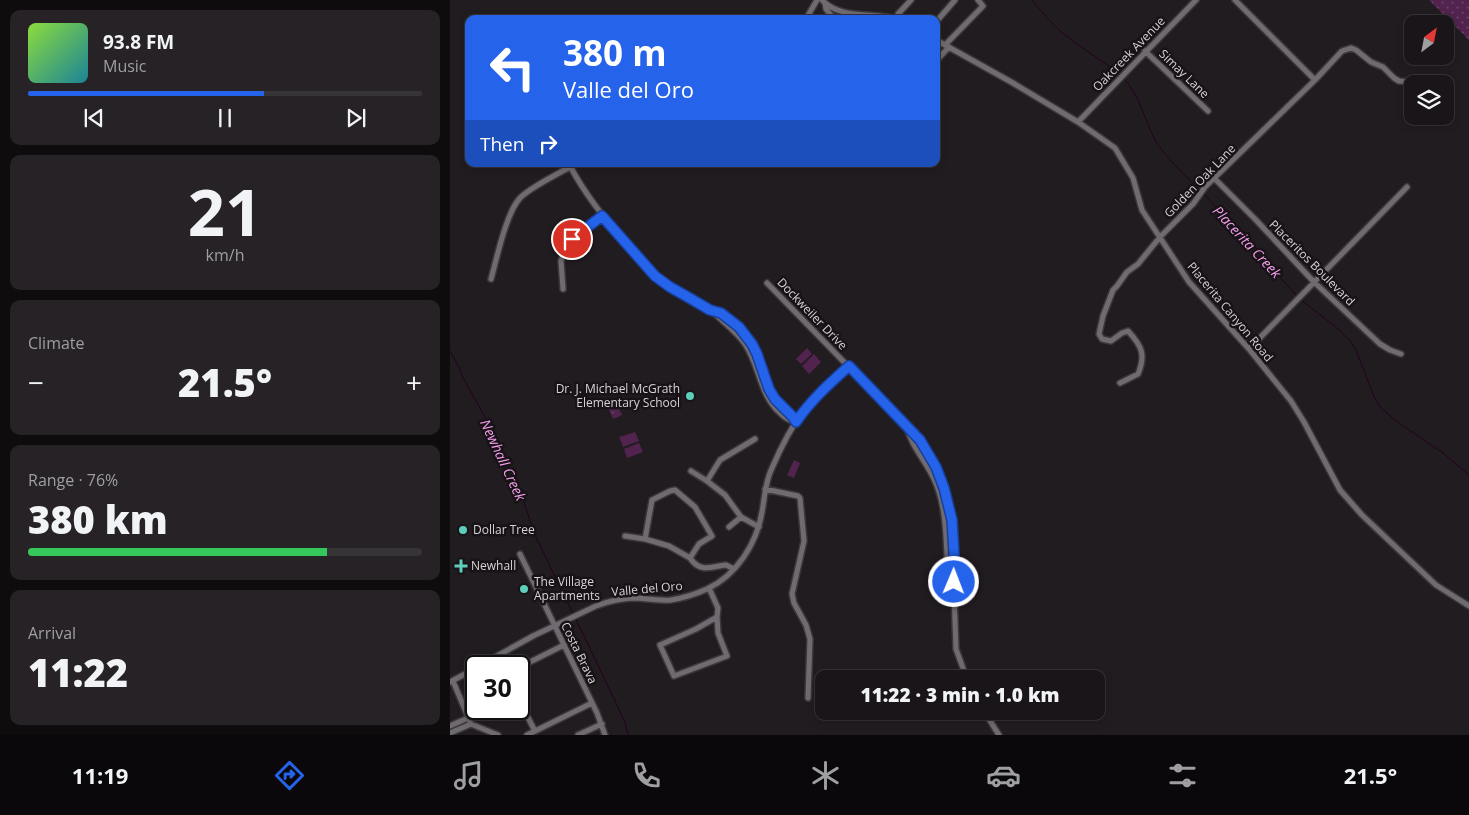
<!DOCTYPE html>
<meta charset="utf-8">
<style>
body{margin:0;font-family:"Open Sans",sans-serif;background:#262225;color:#f1f3f6;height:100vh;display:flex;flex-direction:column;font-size:19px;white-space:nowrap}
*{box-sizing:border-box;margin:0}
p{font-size:16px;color:#9f9fa2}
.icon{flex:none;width:28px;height:28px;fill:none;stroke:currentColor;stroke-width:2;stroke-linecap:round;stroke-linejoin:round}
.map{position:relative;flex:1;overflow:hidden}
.sheet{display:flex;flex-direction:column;gap:10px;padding:10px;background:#0e0c0d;width:450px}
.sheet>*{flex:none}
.guide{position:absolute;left:15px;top:15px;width:475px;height:152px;border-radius:10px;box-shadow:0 2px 8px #0003,0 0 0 1px #373437;background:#2563eb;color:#fff;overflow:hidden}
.needle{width:32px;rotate:32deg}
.controls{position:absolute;left:954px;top:15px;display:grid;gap:10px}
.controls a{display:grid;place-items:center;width:50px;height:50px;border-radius:10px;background:#191518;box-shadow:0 2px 8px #0003,0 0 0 1px #373437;font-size:25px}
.speed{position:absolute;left:15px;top:655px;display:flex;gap:10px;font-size:25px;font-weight:700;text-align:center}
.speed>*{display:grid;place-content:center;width:65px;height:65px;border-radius:50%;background:#191518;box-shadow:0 2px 8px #0003,0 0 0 1px #373437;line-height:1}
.speed .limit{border:2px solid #111;border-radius:8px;background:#fff;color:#111}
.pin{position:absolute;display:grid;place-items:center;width:42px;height:42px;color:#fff;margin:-21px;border:2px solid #fff;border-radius:50%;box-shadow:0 1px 5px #0007}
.me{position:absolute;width:55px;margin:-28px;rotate:1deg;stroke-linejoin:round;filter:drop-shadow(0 0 4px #0008)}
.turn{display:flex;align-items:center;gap:18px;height:105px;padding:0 15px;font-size:22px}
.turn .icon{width:65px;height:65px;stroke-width:2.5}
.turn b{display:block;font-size:35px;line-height:42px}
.then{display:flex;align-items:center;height:48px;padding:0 15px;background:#0003;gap:10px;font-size:19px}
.big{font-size:38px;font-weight:800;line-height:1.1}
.sheet .widget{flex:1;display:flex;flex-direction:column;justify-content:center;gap:8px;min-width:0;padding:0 18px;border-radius:10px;background:#262225}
.sheet .dial{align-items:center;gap:0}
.dial b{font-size:65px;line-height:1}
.song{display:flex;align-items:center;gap:15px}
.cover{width:60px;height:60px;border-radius:8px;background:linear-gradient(135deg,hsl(90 70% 55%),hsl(190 70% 35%))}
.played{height:5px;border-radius:2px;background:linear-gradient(90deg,#2563eb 60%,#373437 60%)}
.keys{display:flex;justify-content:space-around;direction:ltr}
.heat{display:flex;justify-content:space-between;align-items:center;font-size:28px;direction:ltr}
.charge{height:8px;border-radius:4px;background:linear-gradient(90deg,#34c759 76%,#373437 0)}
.trip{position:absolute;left:365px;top:670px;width:290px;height:50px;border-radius:10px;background:#191518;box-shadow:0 2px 8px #0003,0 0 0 1px #373437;font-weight:800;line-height:50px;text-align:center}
.menu{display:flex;height:80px;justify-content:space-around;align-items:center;background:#0a080a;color:#9f9fa2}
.menu .icon{width:35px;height:35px}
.menu .current{color:#2563eb}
.menu b{font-size:22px;color:#f1f3f6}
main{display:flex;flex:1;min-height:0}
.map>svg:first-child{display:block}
.green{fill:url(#green-dots)}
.pitch{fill:#51234e}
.water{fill:#230022}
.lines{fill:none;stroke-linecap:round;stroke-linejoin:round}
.stream{stroke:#230022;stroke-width:1}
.minor-casing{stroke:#3b383b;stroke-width:8}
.minor{stroke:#706b70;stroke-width:5}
.route-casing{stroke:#184099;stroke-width:12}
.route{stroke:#2563eb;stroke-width:9}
.poi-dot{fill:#5cceba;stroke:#181317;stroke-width:2}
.labels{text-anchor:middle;stroke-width:5;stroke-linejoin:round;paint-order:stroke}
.street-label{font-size:12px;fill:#d6d3d6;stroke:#181317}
.poi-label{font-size:12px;fill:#d6d3d6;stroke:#181317;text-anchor:start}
.water-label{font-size:14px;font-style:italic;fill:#f59fed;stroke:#181317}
</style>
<main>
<section class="sheet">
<div class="widget">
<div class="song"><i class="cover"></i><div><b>93.8 FM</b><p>Music</p></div></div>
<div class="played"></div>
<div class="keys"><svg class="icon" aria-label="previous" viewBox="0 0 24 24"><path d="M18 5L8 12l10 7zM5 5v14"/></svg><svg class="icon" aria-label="pause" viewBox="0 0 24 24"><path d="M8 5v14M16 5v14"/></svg><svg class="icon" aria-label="next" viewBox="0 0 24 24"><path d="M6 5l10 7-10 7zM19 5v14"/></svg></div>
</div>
<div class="widget dial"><b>21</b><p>km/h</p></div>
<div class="widget"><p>Climate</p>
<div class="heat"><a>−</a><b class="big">21.5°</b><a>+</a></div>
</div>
<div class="widget"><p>Range · 76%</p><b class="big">380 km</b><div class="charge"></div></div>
<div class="widget"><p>Arrival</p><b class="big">11:22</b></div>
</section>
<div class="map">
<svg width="1019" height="735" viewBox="0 0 1019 735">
<defs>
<pattern id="green-dots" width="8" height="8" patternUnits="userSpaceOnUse" patternTransform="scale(1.25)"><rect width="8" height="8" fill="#51234e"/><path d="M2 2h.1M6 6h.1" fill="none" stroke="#694267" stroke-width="1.8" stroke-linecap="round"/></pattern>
</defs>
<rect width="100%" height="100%" fill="#211c20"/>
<path class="green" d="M979 0H1019V40Z
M167 404 172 415 163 419 158 407Z"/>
<path class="pitch" d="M357 348 362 354 351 364 346 359Z
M364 354 371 362 359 374 352 366Z
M185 432 189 441 173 447 169 437Z
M189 443 193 452 177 458 174 449Z
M344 460 350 463 344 478 337 475Z"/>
<path class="water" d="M26 703V709H41L35 717 30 714 24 713 20 705Z"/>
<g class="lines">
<path class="stream" d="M582 0C592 12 602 25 615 35 632 49 653 60 670 75
M673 78C690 95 694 119 705 140 712 153 739 180 750 190
M753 193 848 297
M851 300 887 328 901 342 906 350 925 399 931 408 946 421 993 453 1019 475
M0 351 9 367 12 376 40 426 69 488 85 535 123 614
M125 617 175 722 178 735"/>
<g class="minor-casing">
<path id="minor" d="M372 0C391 20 423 12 447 19
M785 0 865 80
M375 3 376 9 384 19
M356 19 367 0
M447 19 448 14 461 0
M486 22 505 0
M486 40 563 83 628 122 665 148 683 178 692 210 739 282 799 349 841 401 854 422 890 490 912 515 986 585 1019 606
M495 45 533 6 528 0
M695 51 758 111
M486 61 499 47
M628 122 746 0
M119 164C134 193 155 219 176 244 190 259 202 275 219 287 231 295 246 303 259 309 268 313 275 314 282 321 295 332 306 348 311 365 314 373 316 382 320 390 327 403 339 410 346 422
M765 179 805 219 864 282 930 344 940 350 951 354
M41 279C47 258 56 213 70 198 81 187 106 175 120 167
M317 283 470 440C496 479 507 519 503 565L506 649 517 679
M113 289 111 261 116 245 152 216
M262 311C273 322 286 331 295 344 310 366 309 394 330 413 335 418 339 421 346 422
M799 349 957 187
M670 383 688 374C696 355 692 346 678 331L672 333 661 341 652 339 649 334 653 316 663 290 667 286 677 272 688 264 710 237 743 204 755 187 865 80 892 51 901 48 906 50 921 62 933 67 944 78 949 81 979 84
M457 427C461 446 476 461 484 479 495 502 496 531 497 556L499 562 503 565
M241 471 257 481 275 495 291 517 309 527
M257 481 270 460 305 439
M315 489 348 496 350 498 354 541 342 594 344 603 356 625 360 639 358 698
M279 527 291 517
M175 536 195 539 219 546 240 558C251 574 262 566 276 565L284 569
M195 539 202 500 220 491 225 490 245 507 262 536 249 544 240 558
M70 554 147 713 155 735
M259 588 268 608 267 617 268 633 277 656 224 676 210 645 246 629 267 617
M76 664 114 645
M29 666 83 636 146 606C159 601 173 598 187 598 198 599 210 601 221 600 233 598 246 594 257 589 287 575 307 543 312 512 315 496 315 482 322 468 331 447 342 426 355 408 368 392 384 379 399 366
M3 681 21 724
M0 682 26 668
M74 710 85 731
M534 711 549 735
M21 724 48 735
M0 726 18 718
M0 733 21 724
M77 735 142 703
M128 735 152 724"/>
</g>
<use href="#minor" class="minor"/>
</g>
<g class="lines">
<g class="route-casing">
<path id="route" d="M122 239 152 216 205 276 220 287 236 296 260 310 271 313 289 327 302 344 307 354 319 389 325 399 343 417 346 422C361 400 379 384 399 366L470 440 486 467 494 488 502 520 504 554 503 565 504 582"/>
</g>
<use href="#route" class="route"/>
</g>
<g class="poi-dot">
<circle cx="240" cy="396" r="5"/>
<circle cx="13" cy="530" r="5"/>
<path d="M8.5 558.5h5v5h5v5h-5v5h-5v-5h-5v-5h5z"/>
<circle cx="74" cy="589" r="5"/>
</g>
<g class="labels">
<g class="street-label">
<text transform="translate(679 54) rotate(-46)" y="4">Oakcreek Avenue</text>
<text transform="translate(734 74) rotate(44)" y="4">Simay Lane</text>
<text transform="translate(750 181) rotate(-46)" y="4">Golden Oak Lane</text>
<text transform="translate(862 263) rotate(45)" y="4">Placeritos Boulevard</text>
<text transform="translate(780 312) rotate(50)" y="4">Placerita Canyon Road</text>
<text transform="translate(362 314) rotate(46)" y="4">Dockweiler Drive</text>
<text transform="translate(197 589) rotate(-5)" y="4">Valle del Oro</text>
<text transform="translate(129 653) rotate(64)" y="4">Costa Brava</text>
</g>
<g class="poi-label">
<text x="230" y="393" text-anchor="end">Dr. J. Michael McGrath<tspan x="230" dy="14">Elementary School</tspan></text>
<text x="23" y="534">Dollar Tree</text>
<text x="21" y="570">Newhall</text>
<text x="84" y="586">The Village<tspan x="84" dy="14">Apartments</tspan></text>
</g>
<g class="water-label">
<text transform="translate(797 242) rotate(47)" y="5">Placerita Creek</text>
<text transform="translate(53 460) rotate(65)" y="5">Newhall Creek</text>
</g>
</g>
</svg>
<div class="controls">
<a><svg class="needle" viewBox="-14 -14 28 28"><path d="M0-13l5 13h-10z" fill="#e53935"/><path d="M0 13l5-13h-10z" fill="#9f9fa2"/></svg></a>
<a><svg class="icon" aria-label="layers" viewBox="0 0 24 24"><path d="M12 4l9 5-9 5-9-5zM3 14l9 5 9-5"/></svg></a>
</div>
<div class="speed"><div class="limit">30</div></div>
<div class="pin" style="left:122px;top:239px;background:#d93025"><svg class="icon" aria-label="arrive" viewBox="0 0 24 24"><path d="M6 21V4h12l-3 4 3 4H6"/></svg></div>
<svg class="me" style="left:504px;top:582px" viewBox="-20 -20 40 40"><circle r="17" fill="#2563eb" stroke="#fff" stroke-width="3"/><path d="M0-11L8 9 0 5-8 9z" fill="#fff"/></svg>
<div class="trip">11:22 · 3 min · 1.0 km</div>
<div class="guide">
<div class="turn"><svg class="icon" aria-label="left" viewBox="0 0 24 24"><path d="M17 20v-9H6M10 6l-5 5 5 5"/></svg><div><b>380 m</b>Valle del Oro</div></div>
<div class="then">Then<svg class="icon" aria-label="right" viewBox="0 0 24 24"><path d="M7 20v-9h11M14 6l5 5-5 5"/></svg></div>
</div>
</div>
</main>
<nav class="menu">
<b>11:19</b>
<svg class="icon current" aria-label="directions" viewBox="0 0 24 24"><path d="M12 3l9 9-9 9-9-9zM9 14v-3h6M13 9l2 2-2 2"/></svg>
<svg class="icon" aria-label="music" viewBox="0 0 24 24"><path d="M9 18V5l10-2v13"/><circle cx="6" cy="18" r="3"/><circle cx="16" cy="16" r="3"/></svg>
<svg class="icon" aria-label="phone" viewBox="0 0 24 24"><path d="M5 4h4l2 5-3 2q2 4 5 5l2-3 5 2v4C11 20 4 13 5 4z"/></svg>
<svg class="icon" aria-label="climate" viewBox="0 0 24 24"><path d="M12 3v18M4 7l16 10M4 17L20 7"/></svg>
<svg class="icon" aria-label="car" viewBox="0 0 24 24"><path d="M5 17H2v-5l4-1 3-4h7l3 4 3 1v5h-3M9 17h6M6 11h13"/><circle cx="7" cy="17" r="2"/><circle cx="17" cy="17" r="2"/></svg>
<svg class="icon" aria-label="filters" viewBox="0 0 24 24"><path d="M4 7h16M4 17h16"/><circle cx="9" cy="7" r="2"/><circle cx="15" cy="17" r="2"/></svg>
<b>21.5°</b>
</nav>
